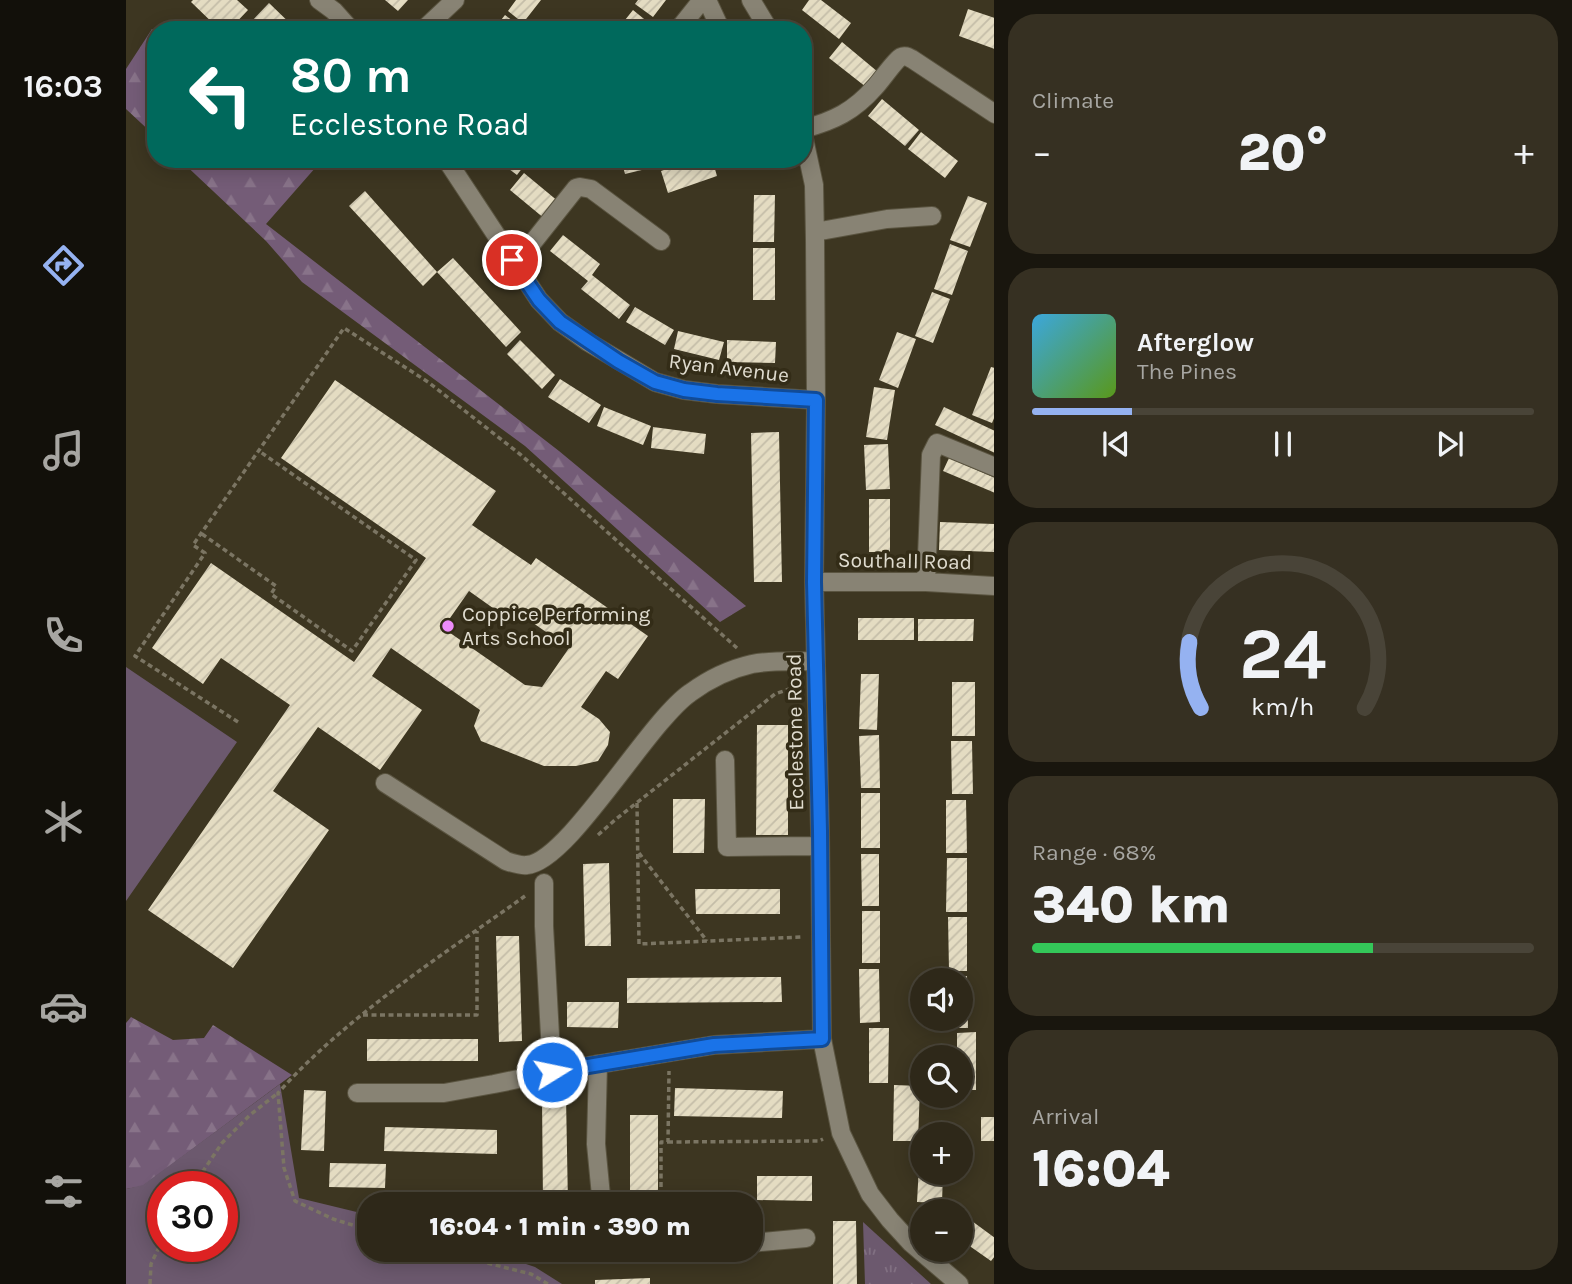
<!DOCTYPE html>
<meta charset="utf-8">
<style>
body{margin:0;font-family:Karla,sans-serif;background:#363022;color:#f1f3f6;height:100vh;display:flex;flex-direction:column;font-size:26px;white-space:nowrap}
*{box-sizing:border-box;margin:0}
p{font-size:23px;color:#a7a6a2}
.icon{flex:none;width:38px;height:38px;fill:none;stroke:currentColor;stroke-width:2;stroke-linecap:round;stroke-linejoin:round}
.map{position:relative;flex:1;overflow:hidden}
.sheet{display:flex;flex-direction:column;gap:14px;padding:14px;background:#19160e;width:578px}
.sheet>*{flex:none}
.top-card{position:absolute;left:21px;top:21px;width:665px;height:147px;border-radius:28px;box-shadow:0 4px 18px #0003,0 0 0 2px #494438;background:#00695c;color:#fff;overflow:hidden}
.tools{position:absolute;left:784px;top:968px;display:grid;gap:14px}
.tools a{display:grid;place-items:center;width:63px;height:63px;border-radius:50%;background:#2e2819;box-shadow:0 4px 18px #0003,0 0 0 2px #494438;font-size:35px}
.speed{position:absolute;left:21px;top:1171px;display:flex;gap:14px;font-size:35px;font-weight:700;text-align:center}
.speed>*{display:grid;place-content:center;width:91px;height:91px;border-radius:50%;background:#2e2819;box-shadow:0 4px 18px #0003,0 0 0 2px #494438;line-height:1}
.speed .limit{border:10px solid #d22;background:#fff;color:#111}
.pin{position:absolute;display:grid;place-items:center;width:60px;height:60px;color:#fff;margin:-30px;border:4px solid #fff;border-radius:50%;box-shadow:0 2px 7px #0007}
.me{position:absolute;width:77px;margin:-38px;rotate:80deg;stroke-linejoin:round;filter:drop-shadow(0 0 5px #0008)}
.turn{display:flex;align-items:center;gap:24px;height:147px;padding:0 28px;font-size:32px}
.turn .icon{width:91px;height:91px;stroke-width:2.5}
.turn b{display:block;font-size:49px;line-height:60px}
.big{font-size:52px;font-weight:800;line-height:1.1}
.sheet .card{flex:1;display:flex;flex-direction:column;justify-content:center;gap:10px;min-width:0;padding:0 24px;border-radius:28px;background:#363022}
.sheet .dial{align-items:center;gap:0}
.dial svg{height:182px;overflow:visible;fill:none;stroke:#494438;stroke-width:7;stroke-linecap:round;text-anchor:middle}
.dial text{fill:#f1f3f6;stroke:none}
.song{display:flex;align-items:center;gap:21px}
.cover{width:84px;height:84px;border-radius:10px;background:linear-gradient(135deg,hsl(200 70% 55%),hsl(90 70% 35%))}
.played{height:7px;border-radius:4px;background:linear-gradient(90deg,#95b2f1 20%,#494438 20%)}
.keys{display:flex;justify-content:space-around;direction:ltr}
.heat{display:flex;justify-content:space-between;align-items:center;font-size:38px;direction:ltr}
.charge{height:10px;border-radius:5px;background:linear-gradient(90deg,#34c759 68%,#494438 0)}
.trip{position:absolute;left:231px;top:1192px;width:406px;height:70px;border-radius:28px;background:#2e2819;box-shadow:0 4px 18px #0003,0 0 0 2px #494438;font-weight:800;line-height:70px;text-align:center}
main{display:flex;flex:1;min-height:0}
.tab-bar{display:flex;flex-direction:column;width:126px;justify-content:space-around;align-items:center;background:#12100a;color:#a7a6a2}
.tab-bar .icon{width:49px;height:49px}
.tab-bar .active{color:#95b2f1}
.tab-bar b{font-size:32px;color:#f1f3f6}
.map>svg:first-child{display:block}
.grass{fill:url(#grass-tufts)}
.forest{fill:url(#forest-firs)}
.park{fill:#6c596e;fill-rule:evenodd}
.building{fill:url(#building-hatch);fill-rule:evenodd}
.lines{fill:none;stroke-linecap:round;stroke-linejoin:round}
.minor-casing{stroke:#5a5440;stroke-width:20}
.path{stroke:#7b7563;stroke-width:3.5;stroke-dasharray:5 3.5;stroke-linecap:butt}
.minor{stroke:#888374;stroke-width:18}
.route-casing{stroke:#114b97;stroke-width:18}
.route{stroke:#1a73e8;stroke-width:12}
.poi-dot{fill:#ed8cf9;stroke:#332c17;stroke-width:2.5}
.labels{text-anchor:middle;stroke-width:7;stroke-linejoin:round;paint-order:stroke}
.street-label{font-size:21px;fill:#e0dccf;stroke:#332c17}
.poi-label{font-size:21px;fill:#e0dccf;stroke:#332c17;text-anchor:start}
</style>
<main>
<nav class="tab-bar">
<b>16:03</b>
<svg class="icon active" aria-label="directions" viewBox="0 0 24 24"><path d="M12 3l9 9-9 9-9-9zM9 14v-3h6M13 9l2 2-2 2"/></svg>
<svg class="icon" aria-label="music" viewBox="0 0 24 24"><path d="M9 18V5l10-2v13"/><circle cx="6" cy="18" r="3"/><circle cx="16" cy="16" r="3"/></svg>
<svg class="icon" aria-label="phone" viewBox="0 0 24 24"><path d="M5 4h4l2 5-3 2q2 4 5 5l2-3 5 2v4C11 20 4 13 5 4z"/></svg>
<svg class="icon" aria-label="climate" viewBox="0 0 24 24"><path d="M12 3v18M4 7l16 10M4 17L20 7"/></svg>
<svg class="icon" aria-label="car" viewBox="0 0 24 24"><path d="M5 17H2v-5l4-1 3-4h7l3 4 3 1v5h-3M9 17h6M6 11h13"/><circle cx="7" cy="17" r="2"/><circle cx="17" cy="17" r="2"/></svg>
<svg class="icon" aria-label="filters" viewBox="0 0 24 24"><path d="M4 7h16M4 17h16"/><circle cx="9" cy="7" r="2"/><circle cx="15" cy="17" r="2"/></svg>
</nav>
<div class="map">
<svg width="869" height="1284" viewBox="0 0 869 1284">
<defs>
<pattern id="grass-tufts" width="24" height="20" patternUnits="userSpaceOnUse" patternTransform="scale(1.75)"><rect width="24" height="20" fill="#6c596e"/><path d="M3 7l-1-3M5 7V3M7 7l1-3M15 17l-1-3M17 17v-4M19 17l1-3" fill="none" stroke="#817082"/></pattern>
<pattern id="forest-firs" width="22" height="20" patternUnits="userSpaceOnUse" patternTransform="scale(1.75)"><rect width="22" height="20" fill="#745c77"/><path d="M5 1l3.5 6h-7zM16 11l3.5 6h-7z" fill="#887389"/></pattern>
<pattern id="building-hatch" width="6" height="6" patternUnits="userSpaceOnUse" patternTransform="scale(1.75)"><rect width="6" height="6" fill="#e4dcc2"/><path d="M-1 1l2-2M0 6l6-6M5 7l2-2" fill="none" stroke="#c4bda8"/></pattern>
</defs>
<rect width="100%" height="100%" fill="#3d3621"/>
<path class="grass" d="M737 1222 805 1284H739Z"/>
<path class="forest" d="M26 29 30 32V137L0 109V69Z
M53 159H197L140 224 433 451 620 606 594 622 399 446 176 282 140 241Z
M5 1017 47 1040 78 1038 87 1025 166 1075 17 1186 0 1189V1023Z"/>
<path class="park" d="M0 667 111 742 0 901Z
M154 1084 173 1198 243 1215V1250H358L409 1267 436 1284H0V1189L17 1185ZM37 1186H96V1246H37Z"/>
<path class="building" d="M67 0H111L122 10 103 30H94L65 2Z
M259 0H282L272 11Z
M390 0H415L397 23 382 11Z
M512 0H540L527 17 509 4Z
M683 0H695L725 23 713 39 676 10Z
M143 3 171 30H131L124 23Z
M842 9 869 18V49L833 36Z
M507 10 523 23 518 30H491Z
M379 15 395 27 392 30H367Z
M716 42 752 72 740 87 703 58Z
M756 99 793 130 779 146 742 116Z
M795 132 832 161 819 178 782 149Z
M370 159H403L391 175Z
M495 159H517L520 169 499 174Z
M570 159H586L591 176 542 193 535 171Z
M398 173 433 202 419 219 384 190Z
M239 191 311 272 297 286 223 206Z
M628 195H649L648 242H627Z
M842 196 861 203 844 247 824 240Z
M437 235 474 264 466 275 504 305 493 319 455 289 462 281 424 251Z
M824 244 842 251 826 295 808 289Z
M627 248H649V300H627Z
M327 258 395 332 380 347 311 272Z
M806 292 824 299 807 343 789 336Z
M509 307 548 330 539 345 500 322Z
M552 331 598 342 593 360 548 349Z
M771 332 790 339 772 388 753 380Z
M394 340 429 375 416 389 381 354Z
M601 340 650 342 649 363 601 362Z
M865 367 869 368V416L866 423 846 415Z
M434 379 475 405 463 423 422 397Z
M209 380 370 491 346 525 405 565 410 558 522 636 492 679 480 671 455 707 473 719 484 732 482 745 472 761 450 766H418L355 741 348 726 354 710 265 648 246 676 296 710 254 770 192 727 147 791 203 830 107 968 22 910 164 705 95 658 77 684 26 648 85 563 228 662 300 558 155 458ZM343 591 381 618 387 609 443 648 416 687 399 685 317 628Z
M748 387 769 390 761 440 740 437Z
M478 407 525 426 517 445 471 426Z
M818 407 869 431V453L809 425Z
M527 427 580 434 578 454 525 448Z
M653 432 656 582H628L625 433Z
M762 444 764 489 740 490 738 445Z
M823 458 869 478V493L817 471Z
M743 499H764V552H743Z
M814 522 869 524V552L813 550Z
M732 618H788V640H732Z
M792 619H848L847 641H792Z
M735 674H753L751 730 733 729Z
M826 682H849V736H826Z
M631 725H662V835H630Z
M753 735 754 788H735L733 736Z
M825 741H846L847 794H826Z
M735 793H754V848H735Z
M547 799H579L578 853H547Z
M820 800H840L841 853H820Z
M735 854H753V906H736Z
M821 858H841V912H820Z
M483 863 485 946H459L457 864Z
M569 889H654V914H570Z
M736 911H754V963H736Z
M822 917H841V971H823Z
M370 936H393L396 1041 373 1042Z
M733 969H753L754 1022 734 1023Z
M821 976H841L842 1028H822V1018H835V980H821Z
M655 977 656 1002 501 1003V978Z
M441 1002H493L492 1028 441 1027Z
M743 1028H763L762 1083H743Z
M850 1032V1090H835V1057H831V1033Z
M241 1039H352V1061H241Z
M768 1085 794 1086 792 1141H767Z
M549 1088 657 1091 656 1118 548 1116Z
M178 1090 200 1091 198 1151 175 1150Z
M440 1097 442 1204H417L416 1098Z
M504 1115H532V1195H504Z
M855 1117H869V1141H855Z
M259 1127 371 1130V1154L258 1151Z
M794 1147H796V1172H817L816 1203 791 1202Z
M204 1163 260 1164 259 1188 203 1187Z
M631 1176H686V1201L631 1200Z
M545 1194 624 1195V1204H545Z
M835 1213 869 1238V1256L865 1261 835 1240Z
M707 1221H730L731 1284H707Z
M418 1250H442V1260H418Z
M524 1278V1284H469V1280Z"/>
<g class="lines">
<g class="minor-casing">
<path id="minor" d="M193 0 208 11 225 30
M581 0 595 30
M625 0 643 30
M297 30 329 0
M552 30 576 0
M677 129C708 121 728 111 749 87 755 81 769 60 775 57 779 55 782 57 786 59L869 114
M677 134 688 185 689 240 690 400 688 582 694 831 696 1039 715 1133 744 1194 764 1220 785 1243 833 1284
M320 159 413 300 434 322 462 342 529 382 558 390 591 394 690 400
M689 232 761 219 806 216
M386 260 404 246 450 188 454 187 465 189 535 241
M688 582H800L869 586
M800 582 805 455 811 443 869 467
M599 760 601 847 694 846
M259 783 380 861C386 863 395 866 401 865 442 862 522 722 564 693 583 679 604 669 626 664 646 660 669 662 690 661
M418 883V926L426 1072
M472 1064 470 1144 475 1196 478 1204
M231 1093H318L368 1084 426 1072 588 1045 696 1039
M625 1243 680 1238"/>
</g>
<path class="path" d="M76 534 150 586 145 594 226 651 290 560 133 451
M112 722 9 656 79 553 67 545 218 328 302 382 395 455 611 648
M511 803 513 944 676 937
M472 835 490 819 649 694 672 686
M513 853 581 941
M237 1015H351V931
M542 1142 693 1141 697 1139
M67 1186 96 1143 124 1115 152 1093
M535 1204V1142H542L543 1071
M243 1230 207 1219 169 1201 158 1168 152 1093C221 1016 315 956 399 896
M321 1250 361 1263 405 1274 422 1284
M24 1284 25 1264 37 1239"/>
<use href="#minor" class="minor"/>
</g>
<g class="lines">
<g class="route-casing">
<path id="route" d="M386 260 413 300 434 322 492 361 529 382 558 390 591 394 690 400 688 582 694 831 696 1039 588 1045 426 1072"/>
</g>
<use href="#route" class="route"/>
</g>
<circle class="poi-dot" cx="322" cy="626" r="7"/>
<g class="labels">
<g class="street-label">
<text transform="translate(603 368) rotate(7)" y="7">Ryan Avenue</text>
<text transform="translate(779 561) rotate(1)" y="7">Southall Road</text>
<text transform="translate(669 732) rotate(-91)" y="7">Ecclestone Road</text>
</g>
<g class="poi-label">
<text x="336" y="621">Coppice Performing<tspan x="336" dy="24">Arts School</tspan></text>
</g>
</g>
</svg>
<div class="tools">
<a><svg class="icon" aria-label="sound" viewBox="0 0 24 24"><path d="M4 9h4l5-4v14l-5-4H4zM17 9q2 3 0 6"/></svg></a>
<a><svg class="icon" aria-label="search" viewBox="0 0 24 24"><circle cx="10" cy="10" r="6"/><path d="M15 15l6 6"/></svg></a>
<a>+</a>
<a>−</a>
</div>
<div class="speed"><div class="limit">30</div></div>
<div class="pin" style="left:386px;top:260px;background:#d93025"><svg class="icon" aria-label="arrive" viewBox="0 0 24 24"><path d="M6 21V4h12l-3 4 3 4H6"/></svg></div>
<svg class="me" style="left:426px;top:1072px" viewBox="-20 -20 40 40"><circle r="17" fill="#1a73e8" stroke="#fff" stroke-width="3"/><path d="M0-11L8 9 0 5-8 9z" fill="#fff"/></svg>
<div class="trip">16:04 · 1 min · 390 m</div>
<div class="top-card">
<div class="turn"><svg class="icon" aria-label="left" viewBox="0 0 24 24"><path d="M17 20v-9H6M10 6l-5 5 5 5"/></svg><div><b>80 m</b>Ecclestone Road</div></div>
</div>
</div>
<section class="sheet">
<div class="card"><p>Climate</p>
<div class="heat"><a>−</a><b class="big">20°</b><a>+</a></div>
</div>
<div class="card">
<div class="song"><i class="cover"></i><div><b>Afterglow</b><p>The Pines</p></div></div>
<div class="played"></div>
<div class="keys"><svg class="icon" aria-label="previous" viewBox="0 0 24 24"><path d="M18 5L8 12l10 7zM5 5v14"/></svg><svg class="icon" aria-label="pause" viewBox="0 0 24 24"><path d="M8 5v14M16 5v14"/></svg><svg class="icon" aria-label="next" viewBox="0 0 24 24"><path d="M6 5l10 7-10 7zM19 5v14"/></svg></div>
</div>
<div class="card dial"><svg viewBox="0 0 100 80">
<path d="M14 69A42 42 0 1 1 86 69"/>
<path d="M14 69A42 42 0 0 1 9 40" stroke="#95b2f1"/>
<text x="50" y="56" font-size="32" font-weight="700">24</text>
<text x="50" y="72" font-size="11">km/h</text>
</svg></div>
<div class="card"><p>Range · 68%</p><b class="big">340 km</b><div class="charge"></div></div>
<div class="card"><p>Arrival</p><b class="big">16:04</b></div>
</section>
</main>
